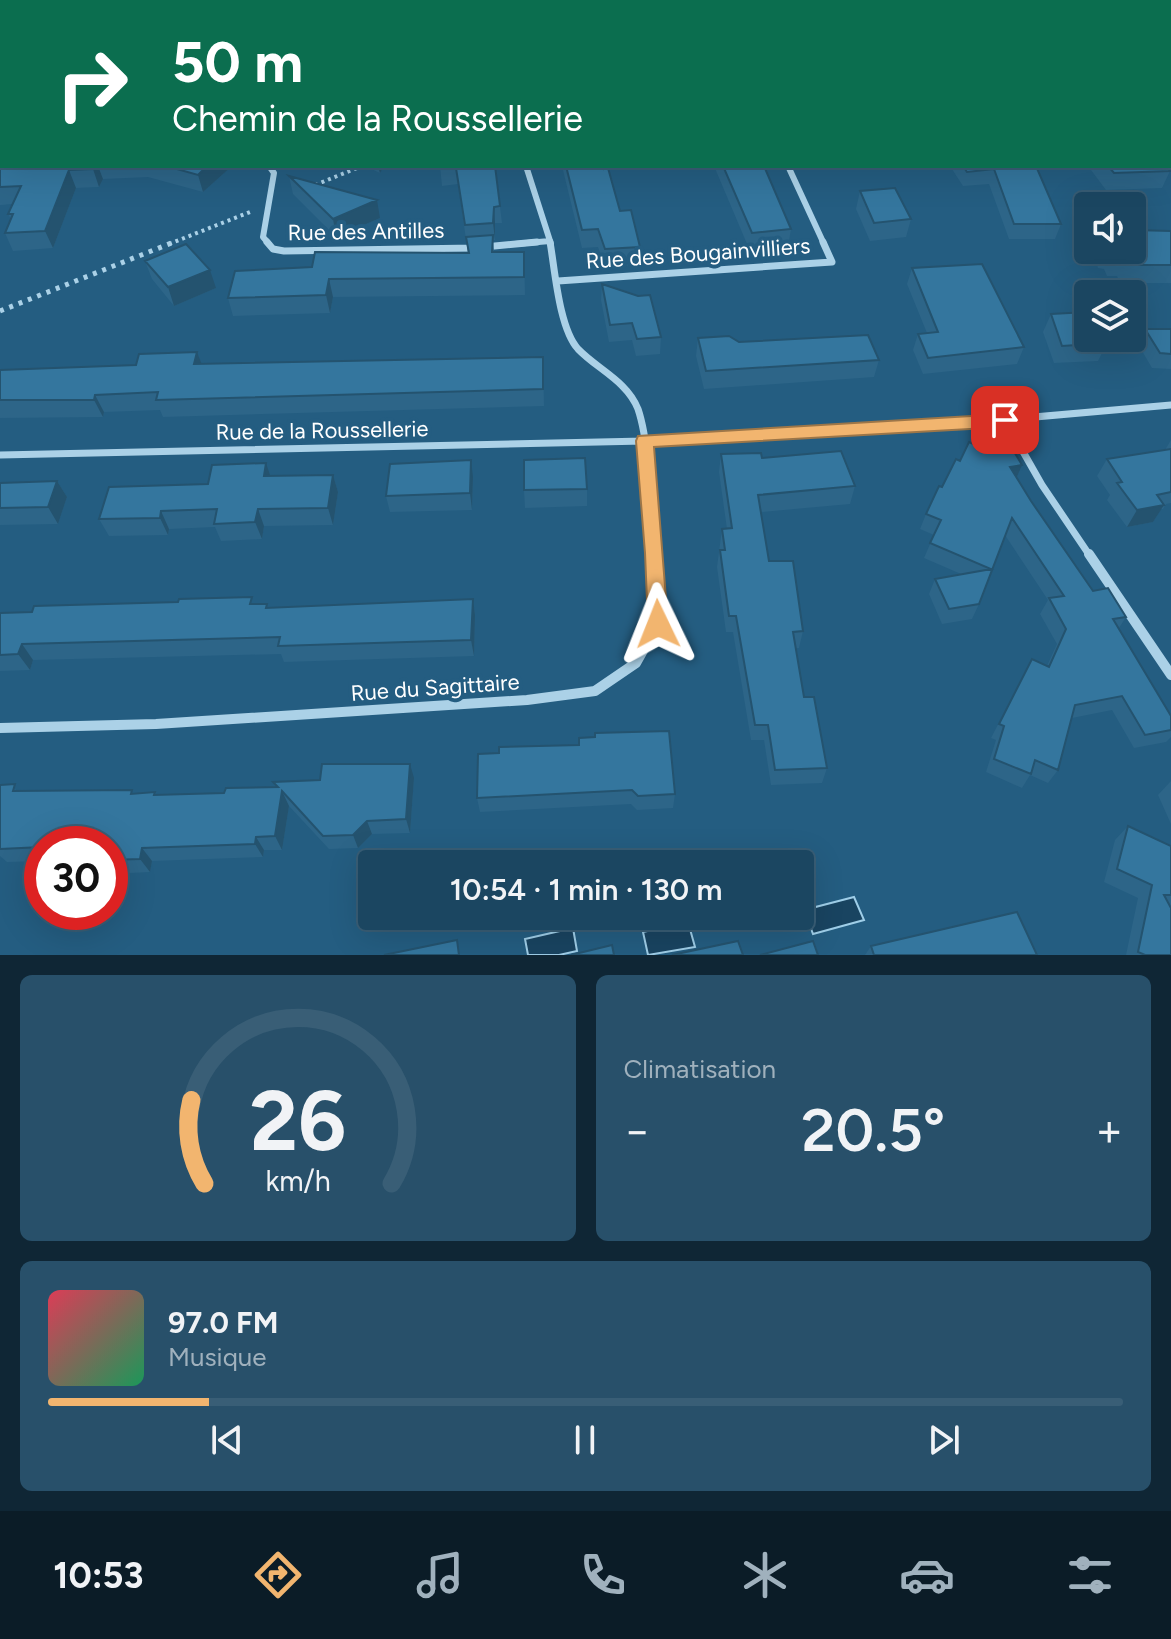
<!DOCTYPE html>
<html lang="fr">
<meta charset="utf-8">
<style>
body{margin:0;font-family:Figtree,sans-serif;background:#28506a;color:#f1f3f6;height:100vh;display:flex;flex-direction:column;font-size:30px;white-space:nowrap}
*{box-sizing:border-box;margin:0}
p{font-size:26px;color:#a0b1bd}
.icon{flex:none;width:44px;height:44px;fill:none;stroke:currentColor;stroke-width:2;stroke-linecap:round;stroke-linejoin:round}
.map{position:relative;height:955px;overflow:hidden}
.details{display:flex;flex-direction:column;gap:20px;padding:20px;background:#0f2635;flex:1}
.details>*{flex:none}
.top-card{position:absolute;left:0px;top:0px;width:1172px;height:168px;box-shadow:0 8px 32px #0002,0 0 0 2px #395e76;background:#0b6e4f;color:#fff;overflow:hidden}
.tools{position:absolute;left:1074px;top:192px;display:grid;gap:16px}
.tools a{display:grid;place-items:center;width:72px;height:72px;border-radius:8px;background:#1b4661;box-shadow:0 8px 32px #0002,0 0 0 2px #395e76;font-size:40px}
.speed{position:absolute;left:24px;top:826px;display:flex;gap:16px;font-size:40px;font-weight:700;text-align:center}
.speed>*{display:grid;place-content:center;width:104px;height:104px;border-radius:50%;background:#1b4661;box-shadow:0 8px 32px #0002,0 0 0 2px #395e76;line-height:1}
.speed .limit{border:12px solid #d22;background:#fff;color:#111}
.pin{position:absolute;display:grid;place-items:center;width:68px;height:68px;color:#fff;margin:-34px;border-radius:16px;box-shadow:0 4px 12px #0006}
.me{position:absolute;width:88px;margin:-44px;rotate:358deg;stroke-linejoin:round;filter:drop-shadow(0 0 6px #0008)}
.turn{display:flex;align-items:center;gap:28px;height:168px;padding:0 40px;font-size:36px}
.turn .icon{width:104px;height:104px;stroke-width:2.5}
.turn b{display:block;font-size:56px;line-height:68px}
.big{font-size:60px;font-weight:600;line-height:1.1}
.details .card{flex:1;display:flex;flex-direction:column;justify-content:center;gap:12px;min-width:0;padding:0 28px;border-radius:12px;background:#28506a}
.details .dial{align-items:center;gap:0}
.dial svg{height:208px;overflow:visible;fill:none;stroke:#395e76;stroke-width:7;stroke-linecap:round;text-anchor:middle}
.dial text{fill:#f1f3f6;stroke:none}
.song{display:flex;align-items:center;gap:24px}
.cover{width:96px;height:96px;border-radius:12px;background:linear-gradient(135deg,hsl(350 70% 55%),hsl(150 70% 35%))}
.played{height:8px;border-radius:4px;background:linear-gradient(90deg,#f2b56f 15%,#395e76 15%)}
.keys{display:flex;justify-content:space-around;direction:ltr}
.heat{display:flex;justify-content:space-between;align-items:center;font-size:44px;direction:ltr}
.details .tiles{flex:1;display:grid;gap:20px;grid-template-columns:1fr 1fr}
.card:last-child{grid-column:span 2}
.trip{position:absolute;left:358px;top:850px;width:456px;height:80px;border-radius:8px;background:#1b4661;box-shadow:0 8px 32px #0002,0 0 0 2px #395e76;font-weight:600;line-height:80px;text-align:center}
.dock{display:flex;height:128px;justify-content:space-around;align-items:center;background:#0b1c27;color:#a0b1bd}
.dock .icon{width:56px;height:56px}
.dock .selected{color:#f2b56f}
.dock b{font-size:36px;color:#f1f3f6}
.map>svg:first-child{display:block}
.water{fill:#194461;stroke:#9fcee8;stroke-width:2}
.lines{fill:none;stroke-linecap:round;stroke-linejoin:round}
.path-far1{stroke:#abd1e7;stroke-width:4;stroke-dasharray:3 4;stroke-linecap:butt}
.path{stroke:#abd1e7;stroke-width:5;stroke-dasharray:4 6;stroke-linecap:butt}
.street-far2{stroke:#abd1e7;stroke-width:6}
.street-far1{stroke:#abd1e7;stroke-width:7}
.street{stroke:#abd1e7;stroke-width:10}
.wall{fill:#2d6588}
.shaded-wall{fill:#24536f}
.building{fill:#34769e;stroke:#24536f;stroke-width:2}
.route{fill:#f2b56f;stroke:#9d7648;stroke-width:2}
.labels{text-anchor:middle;stroke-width:8;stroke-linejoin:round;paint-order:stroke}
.street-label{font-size:22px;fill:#fff;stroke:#245d81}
</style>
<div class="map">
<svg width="1171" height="955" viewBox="0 0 1171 955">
<rect width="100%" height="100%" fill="#245d81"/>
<path class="water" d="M854 897 864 920 813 934 804 910Z
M688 922 695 947 648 955 643 932Z
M573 928 577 951 559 955H528L525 939Z"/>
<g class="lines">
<path class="path-far1" d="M283 0 286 2
M783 2 788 0
M315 185 362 166
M169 244 250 212"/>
<path class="path" d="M0 311 174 242"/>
<path class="street-far2" d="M718 2 729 0
M269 166 274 173 263 237 269 244
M526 166 551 244
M788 166 824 244
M515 244 550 241"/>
<path class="street-far1" d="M267 242 273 249 284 251 474 248 537 242
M550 242C555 270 559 328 578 349 597 369 627 381 638 409 650 444 652 517 655 556
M558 281 832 262 823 242
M1005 420 1042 485 1090 556
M0 455 644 441 989 421 1171 405"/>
<path class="street" d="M1089 554 1171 675
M0 728 156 724 527 700 595 691 636 663 658 624 655 554"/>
</g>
<path class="wall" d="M0 0H224V2H2V125H0Z
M1164 0H1171V12L1170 2H1163Z
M0 163 2 166H232L203 192 148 177 103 179 99 187 76 188 53 248 13 251 5 233 11 219 8 214 13 204 0 205Z
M365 166H384L380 173Z
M440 166H495L502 223H495V240H493L494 252H524L525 295 333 297 330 313 233 316 228 298 312 267 468 253 458 184 442 186Z
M562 166H603L620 211 640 247 639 265 605 267 598 247 582 248Z
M714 166H764L791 229 788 247 750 251Z
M950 166H1036L1061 224 1055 239H1009L989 184 963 186Z
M1088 166H1167L1170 171 1162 188 1106 190Z
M289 176 380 218 336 237 293 194Z
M860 191 911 219 906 237 870 241 856 209Z
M1135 230 1171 231V283H1120L1117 276H1107L1104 269 1098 268 1092 250H1132Z
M145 261 216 288 174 306 152 279Z
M912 268 1024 347 1017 364 923 374 913 350 918 334 927 333 907 284Z
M602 284 661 337 660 354 636 356 632 340 609 342 601 300Z
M1051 314 1107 343 1098 361 1054 363 1043 332Z
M1145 329H1171V369L1152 368 1138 344Z
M698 338 739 342 879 360 874 377 704 389 696 356Z
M197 352 201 364 543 357 544 406 163 417 160 410 104 412 103 417 0 418V370L136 365Z
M1171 440V503L1166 504 1163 509H1161L1153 522 1127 527 1107 500 1110 495 1097 476 1107 459 1165 450Z
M721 454 762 458 855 486 850 504 761 512 769 561 803 631 799 648H795L804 697 827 768 822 783 771 785 764 740H751L733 632H726L717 567 722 529H727L719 472Z
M333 475 338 492 333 525 264 526 262 539 221 541 215 527 169 529 168 535 109 536 99 519 208 484 271 476Z
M473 477 472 510 390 512 386 496Z
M1016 478 1093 591 1126 617 1119 628 1171 716V737L1166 742 1134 748 1112 710 1072 718 1058 770 1048 783 1030 775 1022 788 986 772 996 740 991 738 1032 659 1047 666 1057 644 1040 614 1048 600 1005 535 979 604 972 619 942 624 929 594 935 579 961 574 924 558 934 535 920 529 926 514 942 487Z
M57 481 67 497 58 524 0 525V483Z
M587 489V506L525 508 524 490Z
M473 599 475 615 474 656 284 662 281 654 33 660 30 670 0 671V613L255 604 269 608Z
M499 753 675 794 673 808 637 810 631 804 480 812 477 798Z
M414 778 410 833 372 834 358 848 329 849 289 806 282 850H264L263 857 152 861 150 872 110 874V844H42V861L7 862 0 856V785L20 791 135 794 155 792 157 795 224 793 276 787 273 782Z
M1171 781V824L1158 795Z
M1128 826 1171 846V955H1126L1138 898 1104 882 1115 840Z
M871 946 1037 955H865Z"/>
<path class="shaded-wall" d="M213 0H224V2H213Z
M586 0H633L624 2H586Z
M94 166H98L103 179 99 187 93 169Z
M207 166H232L203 192 198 175Z
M378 166H384L380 173Z
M69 170 76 188 53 248 45 231Z
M377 200 380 218 336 237 333 219Z
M494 207 495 223V240L493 223Z
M210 270 216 288 174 306 168 287Z
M329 279 333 297 330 313 326 295Z
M197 352 204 370 194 364Z
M95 395 104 412 103 417 94 400Z
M471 460 473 477 472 510 470 493Z
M266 463 272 481 264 476Z
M1022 465 1015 481 1010 467Z
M333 475 338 492 333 525 328 508Z
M57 481 67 497 58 524 48 507Z
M1164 505 1153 522 1127 527 1137 510Z
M258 509 264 526 262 539 255 522Z
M161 511 169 529 168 535 160 518Z
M473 599 475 615 474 656 471 640Z
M22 644 33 660 30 670 18 654Z
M410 764 414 778 410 833 406 819Z
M282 791 289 806 282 850 275 836Z
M367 821 372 834 358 848 353 835Z
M256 837 264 850 263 857 255 844Z
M142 848 152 861 150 872 140 859Z"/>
<path class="building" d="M0 0H213V2H2V108H0Z
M864 0H897L899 2H865Z
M0 163H2V166H94L93 169 69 170 45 231 5 233 13 214H8L21 186 0 187Z
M166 166H207L198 175Z
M440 166H495L500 206 494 207 493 223 465 225 456 168 440 169Z
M566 166H603L604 169 608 168 620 211 631 210 640 247 605 249 598 229 582 230Z
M723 166H764L791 229 752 233Z
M963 166H1036L1061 224H1014L994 169 967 172Z
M1108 166H1167L1170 171 1114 173Z
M289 176 377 200 333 219Z
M895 188 911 219 874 223 860 191Z
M1132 224 1135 230 1171 231V265H1128L1125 259H1115L1112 251H1106L1132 250Z
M493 235 492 252H524V277L329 279 326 295 228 298 235 271 312 267 315 252 469 253 466 237Z
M186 244 210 270 168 287 145 261Z
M982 264 1024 347 928 358 918 334 938 332 912 268Z
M602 284 638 296 650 295 661 337 637 339 632 323 610 325Z
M1088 312V338H1104L1107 343 1062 346 1051 314Z
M1145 329H1171V354L1160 353Z
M868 335 879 360 706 371 698 338 729 336 739 342Z
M197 352 194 364 543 357V389L156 400 158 392 95 395 94 400H0V370L136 365 139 354Z
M969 442 982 448 1009 443 1022 465 1010 467 1031 501 1093 591 1108 588 1126 617 1113 619 1171 716V730L1145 735 1122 696 1075 705 1058 770 1035 760 1031 774 994 759 1004 726 999 724 1032 659 1049 667 1066 629 1049 598 1064 596 1012 518 979 604 949 609 935 579 991 569 930 543 941 520 926 514 939 486 942 487 956 459 960 461Z
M1171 449V492L1157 495 1164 505 1137 510 1117 483 1122 482 1107 459Z
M841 451 855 486 758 495 769 561H793L803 631 793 632 804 697H814L827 768 775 770 768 725H755L736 616H729L720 550H725L722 529 732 528 721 454 761 453 762 458Z
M585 458 587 489 524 490V460Z
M471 460 470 493 386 496 390 464Z
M266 463 264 476 333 475 328 508 258 509 255 522 214 524 217 509 161 511 160 518 99 519 109 487 208 484 212 465Z
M57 481 48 507 0 508V483Z
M252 597 250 604H267L266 608 473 599 471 640 278 646 280 637 22 644 18 654 0 655V613L32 612 34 606 178 602 179 599Z
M669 731 675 794 638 796 632 790 477 798 478 754 499 753V747L579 745V738L595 737V733Z
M322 764H410L406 819 367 821 353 835 323 836 282 791 275 836 256 837 255 844 142 848 140 859 110 860V844H42V847L0 849V785L15 784 13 791 132 790 131 794 155 792 154 795 224 793 226 788 278 787 273 782 320 780Z
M1128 826 1171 846V895H1164L1171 908V955H1145L1138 952 1152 885 1117 869Z
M1017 912 1037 955H874L871 946Z
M457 940 459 955H384Z
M738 941 743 955H672Z
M813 941 818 955H760Z
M612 945 614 955H571Z"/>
<path class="route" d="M1005 414 1013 420 1005 427 654 447 668 624 665 630 658 633 651 630 648 624 645 553 636 441 638 436Z"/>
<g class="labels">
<g class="street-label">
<text transform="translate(366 231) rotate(-1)" y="8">Rue des Antilles</text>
<text transform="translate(698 253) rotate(-4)" y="8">Rue des Bougainvilliers</text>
<text transform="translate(322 430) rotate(-1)" y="8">Rue de la Roussellerie</text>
<text transform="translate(435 687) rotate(-4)" y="8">Rue du Sagittaire</text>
</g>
</g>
</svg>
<div class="tools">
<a><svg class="icon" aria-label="sound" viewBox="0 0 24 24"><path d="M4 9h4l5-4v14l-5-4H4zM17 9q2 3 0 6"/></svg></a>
<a><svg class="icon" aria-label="layers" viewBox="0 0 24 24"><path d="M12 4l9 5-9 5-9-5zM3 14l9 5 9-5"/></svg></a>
</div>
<div class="speed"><div class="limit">30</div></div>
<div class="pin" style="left:1005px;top:420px;background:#d93025"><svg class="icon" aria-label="arrive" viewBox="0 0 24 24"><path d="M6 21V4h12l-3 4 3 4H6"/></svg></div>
<svg class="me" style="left:658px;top:624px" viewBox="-20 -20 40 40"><path d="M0-17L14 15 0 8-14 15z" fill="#f2b56f" stroke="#fff" stroke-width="4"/></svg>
<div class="trip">10:54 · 1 min · 130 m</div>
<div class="top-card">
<div class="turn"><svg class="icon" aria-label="right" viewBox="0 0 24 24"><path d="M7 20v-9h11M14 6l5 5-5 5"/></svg><div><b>50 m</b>Chemin de la Roussellerie</div></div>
</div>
</div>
<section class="details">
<div class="tiles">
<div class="card dial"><svg viewBox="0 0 100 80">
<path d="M14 69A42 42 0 1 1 86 69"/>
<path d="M14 69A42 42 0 0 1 9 37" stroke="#f2b56f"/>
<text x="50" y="56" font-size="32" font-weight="700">26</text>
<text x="50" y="72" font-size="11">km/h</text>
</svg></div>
<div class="card"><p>Climatisation</p>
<div class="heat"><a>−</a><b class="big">20.5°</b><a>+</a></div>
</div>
<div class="card">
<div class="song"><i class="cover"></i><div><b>97.0 FM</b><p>Musique</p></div></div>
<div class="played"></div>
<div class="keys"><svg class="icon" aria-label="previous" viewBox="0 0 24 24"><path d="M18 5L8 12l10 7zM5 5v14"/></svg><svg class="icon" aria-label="pause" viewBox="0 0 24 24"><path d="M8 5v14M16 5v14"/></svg><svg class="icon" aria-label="next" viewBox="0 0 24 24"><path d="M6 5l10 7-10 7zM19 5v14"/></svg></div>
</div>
</div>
</section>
<nav class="dock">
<b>10:53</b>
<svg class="icon selected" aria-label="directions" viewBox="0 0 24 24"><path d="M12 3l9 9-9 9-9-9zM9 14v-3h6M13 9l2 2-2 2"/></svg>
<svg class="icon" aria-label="music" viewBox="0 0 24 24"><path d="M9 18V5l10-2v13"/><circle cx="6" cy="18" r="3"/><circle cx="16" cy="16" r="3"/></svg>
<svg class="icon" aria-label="phone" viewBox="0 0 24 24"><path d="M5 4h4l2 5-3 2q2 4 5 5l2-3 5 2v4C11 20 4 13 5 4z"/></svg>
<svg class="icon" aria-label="climate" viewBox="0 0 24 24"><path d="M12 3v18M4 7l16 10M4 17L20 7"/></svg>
<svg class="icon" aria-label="car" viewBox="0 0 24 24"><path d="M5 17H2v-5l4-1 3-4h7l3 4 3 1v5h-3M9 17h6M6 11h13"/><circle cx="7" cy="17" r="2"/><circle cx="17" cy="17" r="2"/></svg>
<svg class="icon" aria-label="filters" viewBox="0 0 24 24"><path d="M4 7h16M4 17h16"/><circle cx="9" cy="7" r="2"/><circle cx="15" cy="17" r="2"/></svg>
</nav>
